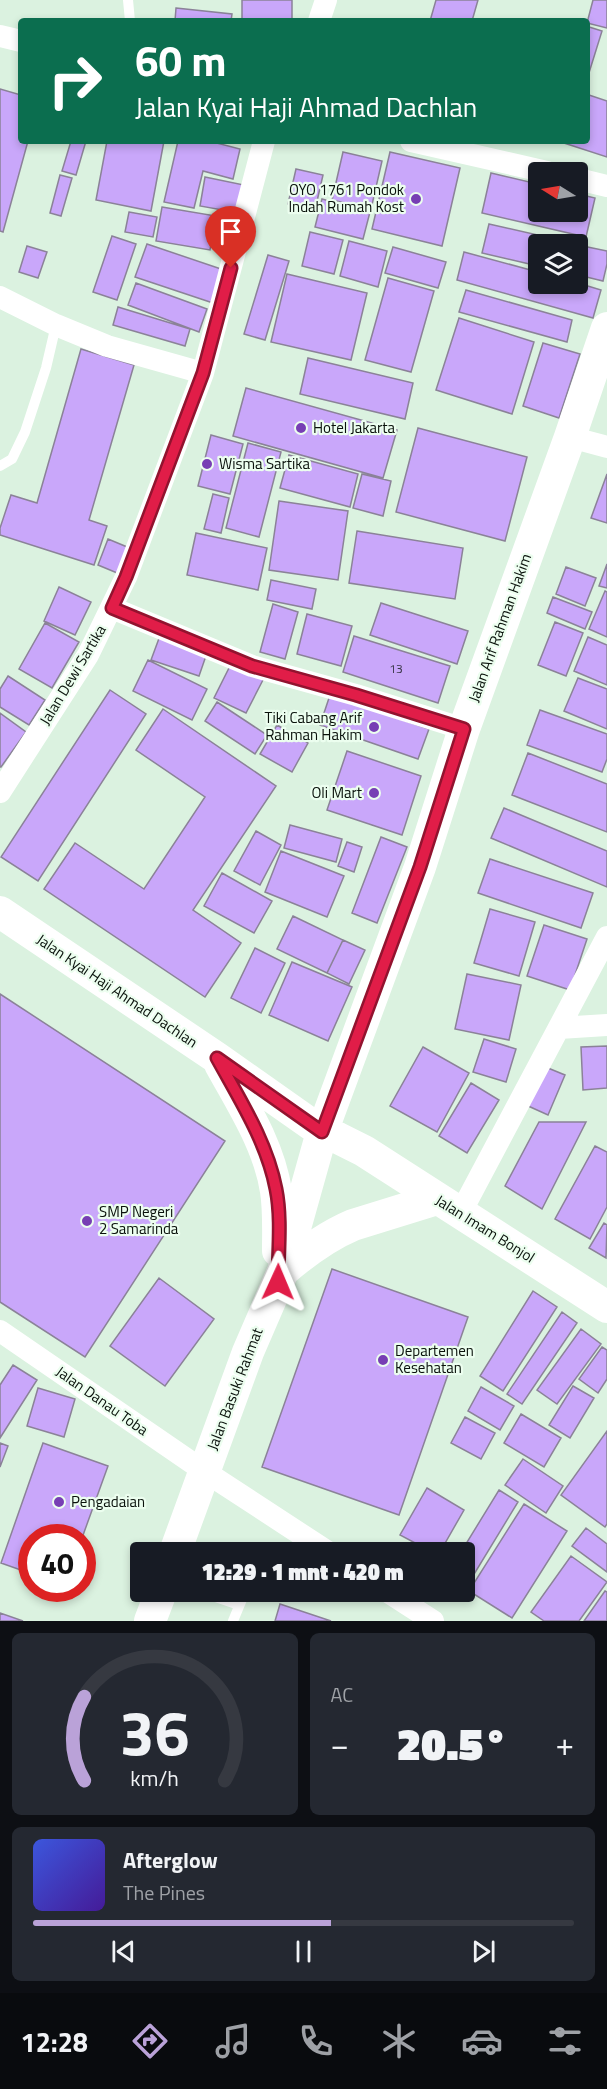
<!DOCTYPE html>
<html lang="id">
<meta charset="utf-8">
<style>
body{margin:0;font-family:"Titillium Web",sans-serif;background:#242831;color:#f1f3f6;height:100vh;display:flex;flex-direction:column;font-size:22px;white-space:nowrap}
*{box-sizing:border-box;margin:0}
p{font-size:20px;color:#9ea1a6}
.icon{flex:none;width:33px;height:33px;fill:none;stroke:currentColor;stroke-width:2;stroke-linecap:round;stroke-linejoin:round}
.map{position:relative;height:1621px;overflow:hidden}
.sheet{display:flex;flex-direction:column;gap:12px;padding:12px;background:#0d0f14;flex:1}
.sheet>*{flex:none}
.top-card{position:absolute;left:18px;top:18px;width:572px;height:126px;border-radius:6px;box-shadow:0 3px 9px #0003;background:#0b6e4f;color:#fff;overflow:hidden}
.needle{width:39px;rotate:281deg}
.fabs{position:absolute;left:528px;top:162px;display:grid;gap:12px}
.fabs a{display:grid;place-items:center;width:60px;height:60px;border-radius:6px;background:#171b24;box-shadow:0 3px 9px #0003;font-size:30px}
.speed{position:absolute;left:18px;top:1524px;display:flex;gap:12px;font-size:30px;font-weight:700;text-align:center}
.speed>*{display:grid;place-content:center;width:78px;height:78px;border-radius:50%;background:#171b24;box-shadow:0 3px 9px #0003;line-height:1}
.speed .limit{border:9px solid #d22;background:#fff;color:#111}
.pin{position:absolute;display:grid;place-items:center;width:51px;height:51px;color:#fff;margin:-62px -26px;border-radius:50% 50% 50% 0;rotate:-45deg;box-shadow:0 0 6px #0007}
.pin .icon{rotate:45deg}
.me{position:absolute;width:66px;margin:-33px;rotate:1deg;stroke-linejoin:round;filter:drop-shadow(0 0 4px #0008)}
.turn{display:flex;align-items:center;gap:21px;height:126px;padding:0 18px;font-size:27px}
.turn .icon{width:78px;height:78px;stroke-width:2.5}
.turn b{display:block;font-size:42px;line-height:51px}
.big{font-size:45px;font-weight:800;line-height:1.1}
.sheet .tile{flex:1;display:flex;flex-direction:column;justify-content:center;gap:9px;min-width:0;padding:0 21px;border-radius:9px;background:#242831}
.sheet .dial{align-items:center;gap:0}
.dial svg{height:156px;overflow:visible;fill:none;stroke:#363941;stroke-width:7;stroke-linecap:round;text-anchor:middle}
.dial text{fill:#f1f3f6;stroke:none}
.song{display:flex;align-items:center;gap:18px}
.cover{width:72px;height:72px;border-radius:9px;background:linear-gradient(135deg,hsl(230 70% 55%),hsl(260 70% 35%))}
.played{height:6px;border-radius:3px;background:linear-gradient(90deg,#baa2d8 55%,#363941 55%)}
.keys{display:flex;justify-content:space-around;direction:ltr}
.heat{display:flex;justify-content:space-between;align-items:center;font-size:33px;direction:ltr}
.sheet .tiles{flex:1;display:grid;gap:12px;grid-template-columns:1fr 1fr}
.tile:last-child{grid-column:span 2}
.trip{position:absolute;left:130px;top:1542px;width:345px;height:60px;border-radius:6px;background:#171b24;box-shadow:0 3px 9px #0003;font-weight:800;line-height:60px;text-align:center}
.tab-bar{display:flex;height:96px;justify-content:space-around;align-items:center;background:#090b0e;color:#9ea1a6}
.tab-bar .icon{width:42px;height:42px}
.tab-bar .current{color:#baa2d8}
.tab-bar b{font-size:27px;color:#f1f3f6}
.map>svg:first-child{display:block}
.building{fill:#c9a7fa;stroke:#8b8298;stroke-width:1.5}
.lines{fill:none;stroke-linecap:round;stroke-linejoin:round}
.lane{stroke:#fff;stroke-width:10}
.street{stroke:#fff;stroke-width:22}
.secondary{stroke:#fff;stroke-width:32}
.route-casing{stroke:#92132f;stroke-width:15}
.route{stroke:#e11d48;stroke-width:10}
.poi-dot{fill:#773eb4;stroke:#ecfeef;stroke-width:2}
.labels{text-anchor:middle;stroke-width:4.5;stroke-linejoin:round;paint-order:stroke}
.number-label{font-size:12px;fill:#393647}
.poi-label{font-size:15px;fill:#09110b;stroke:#ecfeef;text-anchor:start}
.street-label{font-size:15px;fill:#09110b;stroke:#ecfeef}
</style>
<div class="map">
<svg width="607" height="1621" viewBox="0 0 607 1621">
<rect width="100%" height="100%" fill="#dbf2e0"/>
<path class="building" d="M242 0H292V21H242Z
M436 0H478L472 21H430Z
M593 0H607V28L587 23Z
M176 8 232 14 231 21H175Z
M586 26 602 31 588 76H586Z
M0 89 21 95V141H28L3 232 0 231Z
M586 94 607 101V157L564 143 565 141H586Z
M71 141H86L76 175 62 171Z
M107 141H164L151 211 96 200Z
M178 141H209L240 149 233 179 203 171 194 208 164 202Z
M343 152 382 161 371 209 332 200Z
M390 152 460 168 442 246 372 229Z
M296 169 323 175 315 210 288 204Z
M491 173 538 184V212H578V194L595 198 586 237 482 213Z
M60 175 72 178 61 216 50 213Z
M205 177 244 185 239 213 200 206Z
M322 199 370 212 363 239 315 227Z
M162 207 216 216 210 250 156 241Z
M129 212 157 217 153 237 125 232Z
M489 224 577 244H538V266L482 253Z
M310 232 343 240 334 274 302 266Z
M112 236 136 244 117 300 93 292Z
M349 241 387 251 378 287 340 276Z
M147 244 224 270 213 303 135 277Z
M578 245 607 251V264L603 281 578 275Z
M27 246 47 252 38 278 19 272Z
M393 247 446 262 438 288 385 273Z
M464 252 538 272V284L578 283 601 290 593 318 457 280Z
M268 255 289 261 265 340 244 334Z
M287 274 367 293 351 360 271 342Z
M388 278 434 291 411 372 365 360Z
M136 283 207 309 199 332 128 305Z
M466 290 572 320 567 342 459 312Z
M118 307 190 329 185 346 113 325Z
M459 318 534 342 512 414 436 390Z
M543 343 580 354 559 418 523 406Z
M81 349 134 365 89 520 107 526 94 565 0 535V528L11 495 37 503Z
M308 358 413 383 405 419 300 394Z
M246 388 397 430 383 478 233 436Z
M418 428 527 457 505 541 396 512Z
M211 435 243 444 230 494 198 486Z
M248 443 281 452 259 537 226 528Z
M289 455 358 474 350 507 280 488Z
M362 474 391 481 383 516 353 508Z
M607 474V523L591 518Z
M213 494 229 498 221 533 204 529Z
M279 501 348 511 338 580 269 570Z
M357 531 463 548 455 599 349 583Z
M196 533 267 548 258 590 187 575Z
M108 539 132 549 122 575 98 565Z
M607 564V588L599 586Z
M566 567 596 578 585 606 556 594Z
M271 580 316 589 312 609 267 600Z
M59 587 91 602 75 635 44 621Z
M605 591 607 592V637L589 629Z
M553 597 592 612 585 629 547 613Z
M381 603 468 631 457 664 370 635Z
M273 604 298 612 285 659 260 652Z
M307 614 352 626 341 666 297 654Z
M555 622 583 633 566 676 538 665Z
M45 623 79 642 52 688 19 669Z
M161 633 208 650 199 676 151 660Z
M354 636 450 666 438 703 343 672Z
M588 637 607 645V685L574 671Z
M148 660 207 689 192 720 133 691Z
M231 664 264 678 246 713 214 698Z
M8 676 45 700 29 725 0 707V689Z
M578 678 607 689V729L564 711Z
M110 690 146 714 38 881 1 857Z
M330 695 429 729 418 759 320 725Z
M217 702 267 735 255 754 205 721Z
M163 709 276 786 193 910 241 943 205 997 44 889 75 843 144 889 205 797 136 750Z
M540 710 607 734V759L602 772 527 745Z
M0 713 26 732 1 767H0Z
M277 725 308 743 292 772 260 754Z
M347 751 421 776 402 835 327 810Z
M528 753 607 784V832L512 795Z
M504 808 607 851V887L491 838Z
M290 825 342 839 336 862 284 848Z
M256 831 281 845 260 885 234 871Z
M381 837 407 847 377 923 352 913Z
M347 842 362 847 354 872 338 866Z
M281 851 344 876 327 917 265 892Z
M490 859 593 893 581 928 478 893Z
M222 873 272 901 254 933 204 906Z
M490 909 535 922 519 976 474 963Z
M293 916 343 940 327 973 277 949Z
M544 925 587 939 570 990 527 976Z
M343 940 365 950 349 984 327 973Z
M255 948 285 963 261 1013 231 998Z
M292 962 352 987 328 1041 269 1015Z
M467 974 521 985 509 1040 455 1029Z
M0 994 225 1141 85 1357 0 1302Z
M484 1039 516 1049 506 1082 473 1072Z
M607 1046V1088L583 1090 581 1047Z
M423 1047 469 1073 437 1132 390 1106Z
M543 1066 565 1075 548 1115 526 1105Z
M471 1083 499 1100 467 1153 439 1136Z
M539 1122H586L542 1209 505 1186Z
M595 1146 607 1152V1207L590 1239 555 1219Z
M604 1223 607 1225 606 1258 589 1248Z
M332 1269 468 1317 399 1515 262 1467Z
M159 1278 214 1319 165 1386 110 1346Z
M533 1291 557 1307 503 1391 480 1376Z
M562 1312 577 1323 522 1404 507 1394Z
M581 1329 601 1344 557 1404 537 1390Z
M602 1347 607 1350V1379L598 1393 579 1379Z
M13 1365 37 1380 0 1438V1385Z
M573 1386 594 1398 570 1438 549 1425Z
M481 1387 514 1406 500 1430 468 1411Z
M38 1388 75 1399 64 1437 27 1426Z
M521 1414 561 1438 544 1467 504 1443Z
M465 1417 495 1433 481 1459 451 1443Z
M607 1431V1524L605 1527 561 1495Z
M0 1443 8 1446 0 1467Z
M43 1443 108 1466 82 1538H32V1574L1 1563Z
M523 1459 563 1486 546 1513 505 1485Z
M427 1488 464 1510 440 1552H432L400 1535Z
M499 1490 518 1502 465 1589V1552H461Z
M524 1504 567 1531 512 1618 469 1591Z
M586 1528 607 1544V1572L572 1546Z
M571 1556 607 1582 579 1621H544L531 1612Z
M605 1591 607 1592V1621H584Z
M444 1592H464L458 1600Z
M280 1604 331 1621H275Z
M0 1613 23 1621H0Z"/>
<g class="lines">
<path class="lane" d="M128 0 130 21
M0 466 12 459 25 432 46 368 56 325
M201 1592 239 1605
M233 1621 245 1592"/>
<path class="street" d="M319 21 326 0
M0 36 21 41
M411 141 547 172
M578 179 607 186
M0 297 56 325 107 346 203 373
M570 437 607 447
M112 608 252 666 356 695 464 729
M0 792 88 655 126 577 203 373 264 141
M559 1028 607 1025
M460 1214 607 937
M0 1331 204 1471 328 1552
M388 1592 433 1621"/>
<path class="secondary" d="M0 912 217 1058 322 1132 420 867 464 729 570 437 607 328
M220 1064C242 1104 269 1145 276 1191 279 1210 278 1231 278 1251
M283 1271C304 1253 327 1236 353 1225L437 1199
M175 1552 248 1352 283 1271 322 1132 338 1138 364 1151 607 1307
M150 1621 161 1592"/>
</g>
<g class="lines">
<g class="route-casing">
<path id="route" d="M231 268 203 373 126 577 112 608 252 666 356 695 464 729 420 867 322 1132 217 1058C240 1100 267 1142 276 1189 282 1219 278 1252 278 1282"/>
</g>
<use href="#route" class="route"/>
</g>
<g class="poi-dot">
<circle cx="416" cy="199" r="6"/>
<circle cx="301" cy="428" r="6"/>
<circle cx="207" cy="464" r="6"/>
<circle cx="374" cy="727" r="6"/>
<circle cx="374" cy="793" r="6"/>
<circle cx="87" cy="1221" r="6"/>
<circle cx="383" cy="1360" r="6"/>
<circle cx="59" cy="1502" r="6"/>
</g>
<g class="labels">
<g class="number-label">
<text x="396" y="673">13</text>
</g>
<g class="poi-label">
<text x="404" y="195" text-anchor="end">OYO 1761 Pondok<tspan x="404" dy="17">Indah Rumah Kost</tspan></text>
<text x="313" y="433">Hotel Jakarta</text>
<text x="219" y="469">Wisma Sartika</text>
<text x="362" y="723" text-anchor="end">Tiki Cabang Arif<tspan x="362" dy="17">Rahman Hakim</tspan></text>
<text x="362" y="798" text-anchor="end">Oli Mart</text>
<text x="99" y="1217">SMP Negeri<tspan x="99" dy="17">2 Samarinda</tspan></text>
<text x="395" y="1356">Departemen<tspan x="395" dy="17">Kesehatan</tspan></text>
<text x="71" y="1507">Pengadaian</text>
</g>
<g class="street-label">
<text transform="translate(500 628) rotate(-70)" y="5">Jalan Arif Rahman Hakim</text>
<text transform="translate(73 675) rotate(-59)" y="5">Jalan Dewi Sartika</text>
<text transform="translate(117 991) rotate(34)" y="5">Jalan Kyai Haji Ahmad Dachlan</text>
<text transform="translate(485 1229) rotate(32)" y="5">Jalan Imam Bonjol</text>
<text transform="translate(235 1389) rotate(-69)" y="5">Jalan Basuki Rahmat</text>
<text transform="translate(102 1401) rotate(35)" y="5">Jalan Danau Toba</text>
</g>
</g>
</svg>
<div class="fabs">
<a><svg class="needle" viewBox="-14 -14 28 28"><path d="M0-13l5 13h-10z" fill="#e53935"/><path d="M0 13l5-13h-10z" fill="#9ea1a6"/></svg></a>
<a><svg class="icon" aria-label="layers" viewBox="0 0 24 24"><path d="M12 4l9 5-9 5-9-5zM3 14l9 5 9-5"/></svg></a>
</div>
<div class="speed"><div class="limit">40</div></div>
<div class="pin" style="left:231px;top:268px;background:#d93025"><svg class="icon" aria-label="arrive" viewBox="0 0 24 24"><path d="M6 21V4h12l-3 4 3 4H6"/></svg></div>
<svg class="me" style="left:278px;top:1282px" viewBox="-20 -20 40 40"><path d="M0-17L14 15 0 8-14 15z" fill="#e11d48" stroke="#fff" stroke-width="4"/></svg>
<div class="trip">12:29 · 1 mnt · 420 m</div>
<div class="top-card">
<div class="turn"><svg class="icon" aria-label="right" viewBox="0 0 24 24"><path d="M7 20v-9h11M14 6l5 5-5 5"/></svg><div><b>60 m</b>Jalan Kyai Haji Ahmad Dachlan</div></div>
</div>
</div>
<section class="sheet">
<div class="tiles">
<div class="tile dial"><svg viewBox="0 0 100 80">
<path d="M14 69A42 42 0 1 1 86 69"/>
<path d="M14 69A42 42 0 0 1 14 26" stroke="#baa2d8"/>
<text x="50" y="56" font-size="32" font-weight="700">36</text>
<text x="50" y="72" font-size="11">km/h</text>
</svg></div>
<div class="tile"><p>AC</p>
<div class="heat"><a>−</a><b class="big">20.5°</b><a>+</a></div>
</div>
<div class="tile">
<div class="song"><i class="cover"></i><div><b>Afterglow</b><p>The Pines</p></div></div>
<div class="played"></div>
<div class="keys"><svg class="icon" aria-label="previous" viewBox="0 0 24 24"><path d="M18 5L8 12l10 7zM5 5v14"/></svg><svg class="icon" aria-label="pause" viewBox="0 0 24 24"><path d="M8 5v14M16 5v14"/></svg><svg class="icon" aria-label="next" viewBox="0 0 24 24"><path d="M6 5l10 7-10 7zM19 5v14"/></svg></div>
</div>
</div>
</section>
<nav class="tab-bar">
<b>12:28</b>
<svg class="icon current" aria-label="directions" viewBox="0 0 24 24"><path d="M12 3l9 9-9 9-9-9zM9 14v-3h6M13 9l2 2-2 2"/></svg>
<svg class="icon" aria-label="music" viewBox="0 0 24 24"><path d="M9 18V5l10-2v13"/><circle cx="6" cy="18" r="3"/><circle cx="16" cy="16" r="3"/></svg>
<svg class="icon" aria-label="phone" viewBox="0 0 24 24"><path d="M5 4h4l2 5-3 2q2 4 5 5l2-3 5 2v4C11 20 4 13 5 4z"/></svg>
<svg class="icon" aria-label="climate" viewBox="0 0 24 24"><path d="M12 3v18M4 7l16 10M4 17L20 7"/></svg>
<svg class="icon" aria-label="car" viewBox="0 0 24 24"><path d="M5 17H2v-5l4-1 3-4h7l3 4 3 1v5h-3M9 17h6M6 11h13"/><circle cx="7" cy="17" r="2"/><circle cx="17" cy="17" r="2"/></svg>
<svg class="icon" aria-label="filters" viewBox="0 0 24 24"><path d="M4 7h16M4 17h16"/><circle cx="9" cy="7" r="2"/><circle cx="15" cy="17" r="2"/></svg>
</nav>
